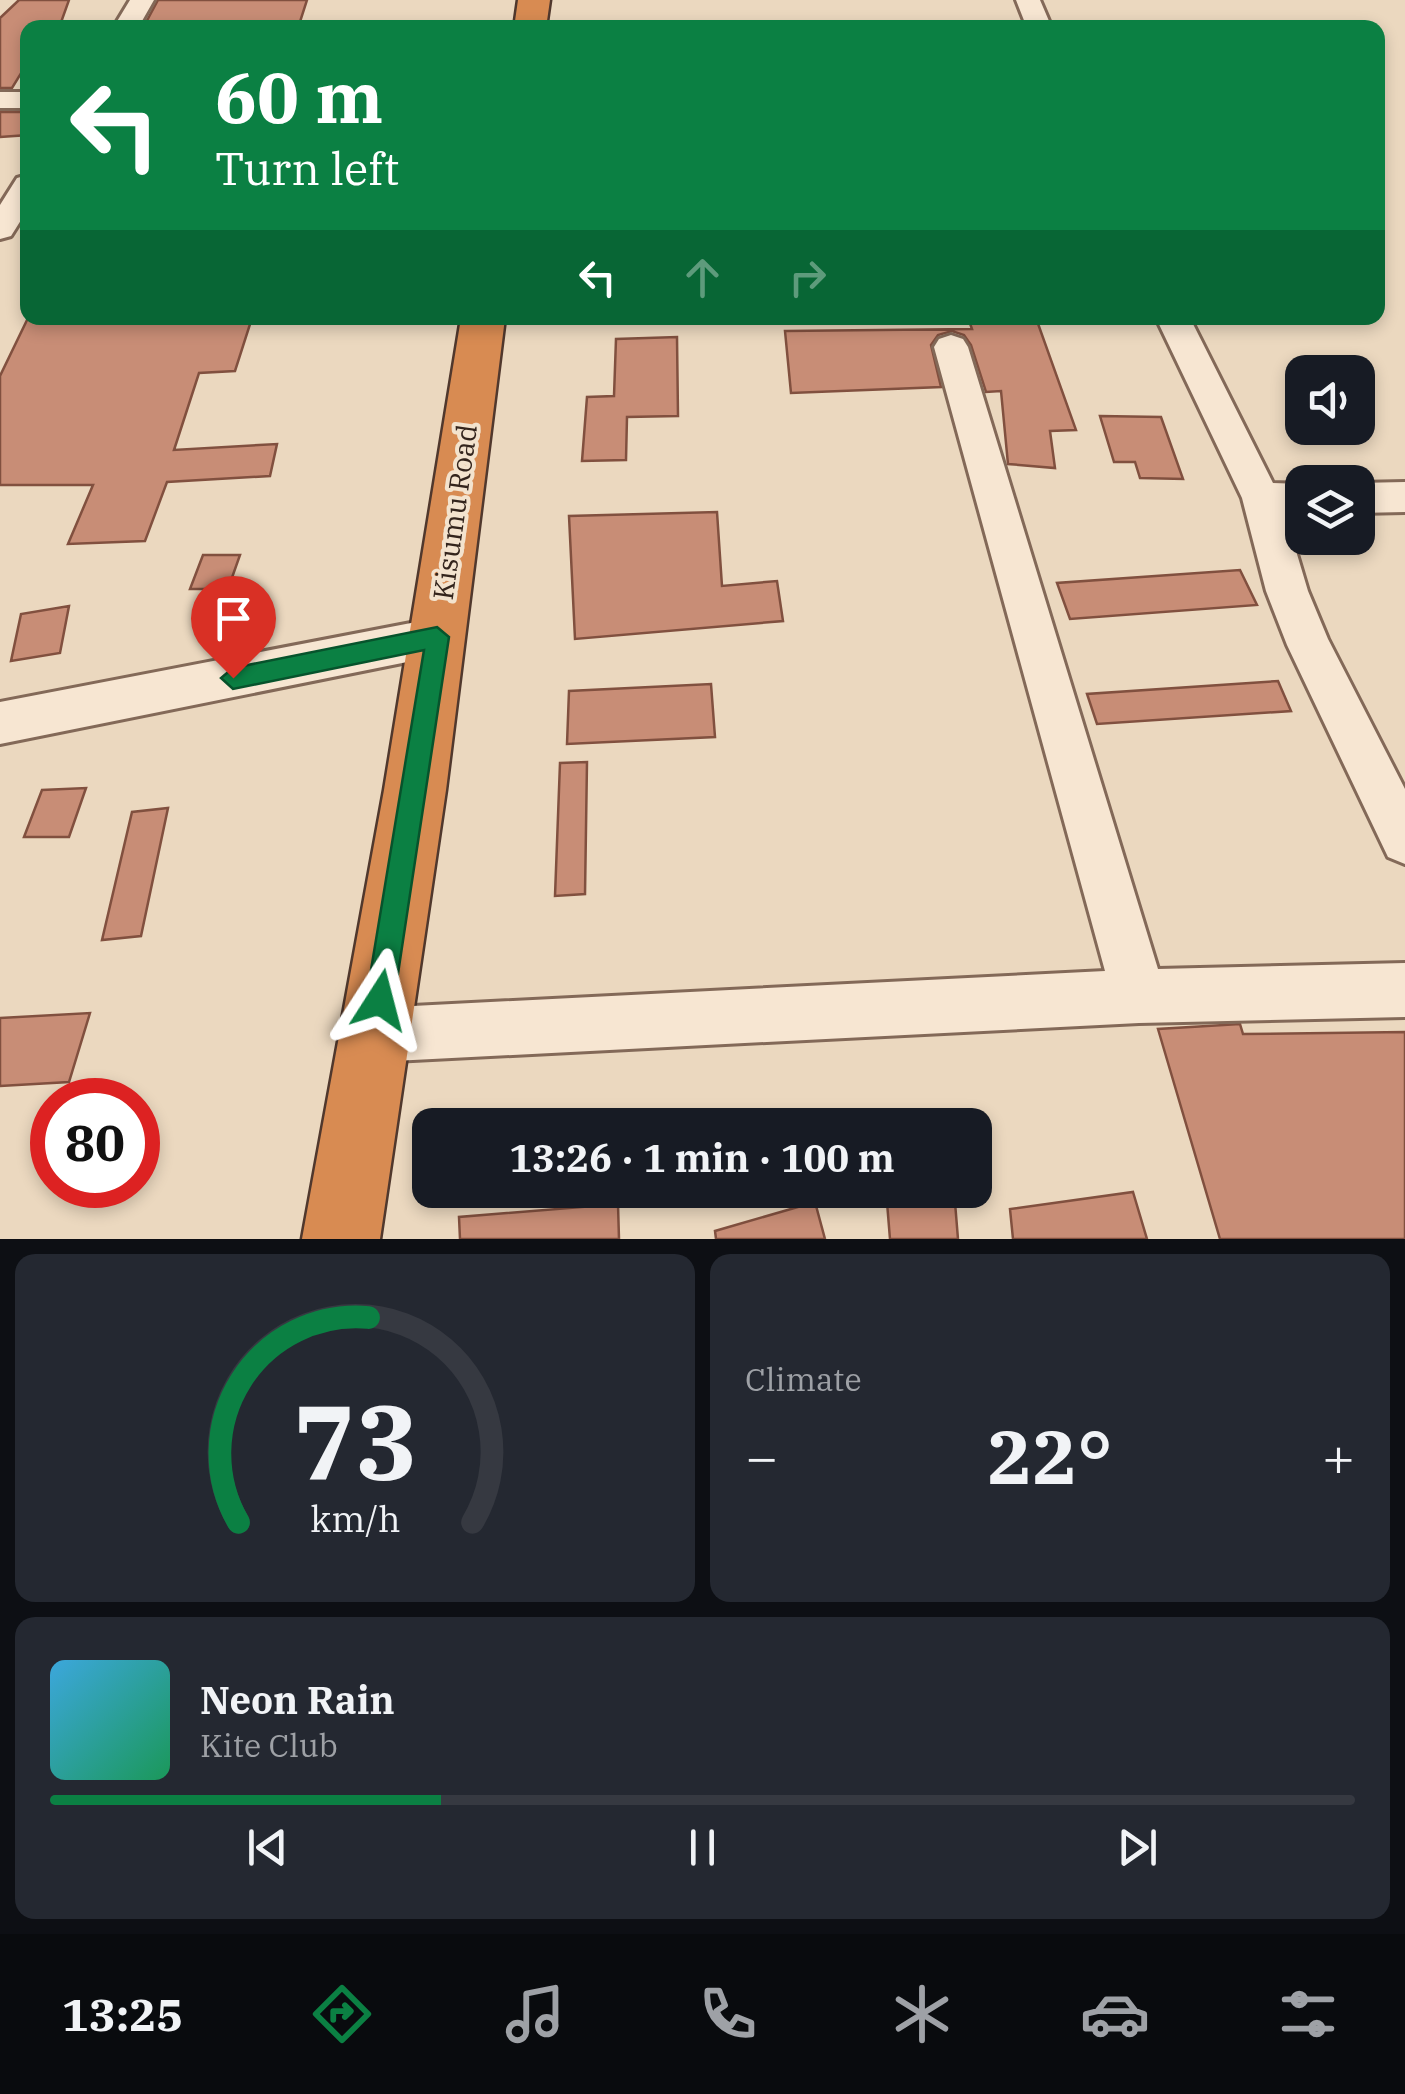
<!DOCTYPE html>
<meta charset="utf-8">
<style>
body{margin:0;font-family:"IBM Plex Serif",serif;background:#242831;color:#f1f3f6;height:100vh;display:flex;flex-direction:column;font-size:38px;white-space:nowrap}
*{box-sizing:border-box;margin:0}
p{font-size:32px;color:#9ea1a6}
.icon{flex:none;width:55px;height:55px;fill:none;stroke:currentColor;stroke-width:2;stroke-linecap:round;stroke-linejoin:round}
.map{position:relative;height:1239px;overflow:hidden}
.drawer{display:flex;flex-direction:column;gap:15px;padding:15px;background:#0d0f14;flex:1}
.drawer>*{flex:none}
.hud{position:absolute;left:20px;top:20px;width:1365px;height:305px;border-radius:20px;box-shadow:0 5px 15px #0003;background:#0b8043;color:#fff;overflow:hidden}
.controls{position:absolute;left:1285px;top:355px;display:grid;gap:20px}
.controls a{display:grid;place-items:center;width:90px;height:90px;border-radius:20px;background:#171b24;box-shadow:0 5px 15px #0003;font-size:50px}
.speed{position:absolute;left:30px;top:1078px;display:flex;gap:20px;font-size:50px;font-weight:700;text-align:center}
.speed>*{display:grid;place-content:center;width:130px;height:130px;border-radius:50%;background:#171b24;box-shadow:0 5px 15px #0003;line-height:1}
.speed .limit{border:15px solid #d22;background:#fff;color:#111}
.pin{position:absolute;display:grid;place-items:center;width:85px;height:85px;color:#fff;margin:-102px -42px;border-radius:50% 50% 50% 0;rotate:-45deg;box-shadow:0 0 10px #0007}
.pin .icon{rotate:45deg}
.me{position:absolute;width:110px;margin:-55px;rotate:9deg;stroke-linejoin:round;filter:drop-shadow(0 0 8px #0008)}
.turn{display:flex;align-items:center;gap:35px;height:210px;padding:0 30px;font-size:45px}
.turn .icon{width:130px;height:130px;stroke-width:2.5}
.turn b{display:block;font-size:70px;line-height:85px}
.lanes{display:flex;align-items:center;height:95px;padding:0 30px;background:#0003;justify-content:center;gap:50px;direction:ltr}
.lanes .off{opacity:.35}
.big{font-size:75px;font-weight:800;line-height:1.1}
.drawer .tile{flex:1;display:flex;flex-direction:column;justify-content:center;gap:15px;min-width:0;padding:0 35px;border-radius:20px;background:#242831}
.drawer .dial{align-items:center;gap:0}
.dial svg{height:260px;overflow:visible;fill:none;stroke:#363941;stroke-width:7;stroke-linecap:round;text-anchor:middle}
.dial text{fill:#f1f3f6;stroke:none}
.song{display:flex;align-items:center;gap:30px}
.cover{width:120px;height:120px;border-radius:15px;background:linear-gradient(135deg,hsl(200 70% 55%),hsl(150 70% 35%))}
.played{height:10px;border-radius:5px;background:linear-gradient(90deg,#0b8043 30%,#363941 30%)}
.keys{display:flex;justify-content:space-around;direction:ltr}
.heat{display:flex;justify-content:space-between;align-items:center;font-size:55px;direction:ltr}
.drawer .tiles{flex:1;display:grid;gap:15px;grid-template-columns:1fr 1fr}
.tile:last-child{grid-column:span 2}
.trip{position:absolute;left:412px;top:1108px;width:580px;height:100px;border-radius:20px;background:#171b24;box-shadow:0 5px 15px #0003;font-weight:800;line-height:100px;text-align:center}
.tabs{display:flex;height:160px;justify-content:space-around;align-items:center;background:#090b0e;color:#9ea1a6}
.tabs .icon{width:70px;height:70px}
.tabs .selected{color:#0b8043}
.tabs b{font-size:45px;color:#f1f3f6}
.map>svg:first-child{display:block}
.building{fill:#c88d76;stroke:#81503f;stroke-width:2.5}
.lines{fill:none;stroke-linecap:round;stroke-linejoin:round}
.street-casing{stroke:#836958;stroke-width:6}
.highway-casing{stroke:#50382d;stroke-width:5}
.street{fill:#f7e6d2;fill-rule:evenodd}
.highway{fill:#d88b52;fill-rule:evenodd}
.route{fill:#0b8043;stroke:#07532c;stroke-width:2.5}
.labels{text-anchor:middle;stroke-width:8;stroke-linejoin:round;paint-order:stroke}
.street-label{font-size:28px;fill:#33241c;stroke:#f3e3ce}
</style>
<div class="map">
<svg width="1405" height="1239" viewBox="0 0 1405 1239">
<rect width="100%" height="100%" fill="#ebd8bf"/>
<path class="building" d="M19 0H69L59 28H28V62L12 88H0V18Z
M158 0H307L298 28H143Z
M0 112H28V135L0 137Z
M28 318H252L235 371 199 373 174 450 277 444 270 476 167 482 145 541 68 544 93 485H0V376Z
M968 318H1036L1076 430 1050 431 1055 468 1008 464 1001 391 986 392 971 345 964 335 952 331 938 335 931 345 941 387 791 393 785 331 972 329Z
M677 337 678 416 627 417 626 460 582 461 587 397 614 396 616 339Z
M1100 416 1161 417 1183 479 1140 478 1135 462H1114Z
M717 512 722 586 777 581 783 621 575 639 569 516Z
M203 555H240L228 589H190Z
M1240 570 1257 605 1070 619 1057 583Z
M69 606 60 653 11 661 21 614Z
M1278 681 1291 711 1097 724 1087 694Z
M711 684 715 737 567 744 569 691Z
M587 762 585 894 555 896 560 763Z
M86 788 69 837H24L42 790Z
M168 808 141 936 102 940 132 812Z
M90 1013 69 1082 0 1086V1018Z
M1240 1024 1243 1034 1405 1032V1239H1220L1158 1029Z
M886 1190H954L958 1239H890Z
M1133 1192 1147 1239H1013L1010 1209Z
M815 1202 825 1239H716L715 1231Z
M618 1204 619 1239H460L459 1217Z"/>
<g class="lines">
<g class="street-casing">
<path id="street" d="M130 0H154L138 28H113Z
M1016 0H1040L1052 28H1027Z
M0 92H28V108H0Z
M28 175V209L11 236 0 239V205L17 178Z
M1156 318H1190L1273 483 1302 484V514H1285L1308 591 1328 639 1405 789V864L1388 857 1287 645 1266 591 1242 498Z
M951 335 963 339 968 347 1158 969 1405 963V1017L1139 1023 374 1062 355 1054 347 1035 355 1016 374 1008 1105 971 934 347 939 339Z
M1405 482V512L1358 513V483Z
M437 618 452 624 459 637 452 650 437 656 0 744V702Z"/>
</g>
<g class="highway-casing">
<path id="highway" d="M518 0H550L546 28H514Z
M461 318H505L446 790 380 1239H302L384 790Z"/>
</g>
<use href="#street" class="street"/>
<use href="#highway" class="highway"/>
</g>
<path class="route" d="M437 627 449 637 394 1000 390 1010 380 1015 370 1010 366 1000 424 650 233 689 221 678 233 668Z"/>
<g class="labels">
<g class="street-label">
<text transform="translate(455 512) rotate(-82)" y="10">Kisumu Road</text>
</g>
</g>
</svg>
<div class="controls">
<a><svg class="icon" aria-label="sound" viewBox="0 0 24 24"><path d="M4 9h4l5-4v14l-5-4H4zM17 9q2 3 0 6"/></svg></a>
<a><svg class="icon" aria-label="layers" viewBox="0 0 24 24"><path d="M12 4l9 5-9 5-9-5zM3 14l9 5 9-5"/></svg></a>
</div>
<div class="speed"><div class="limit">80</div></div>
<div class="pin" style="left:233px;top:678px;background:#d93025"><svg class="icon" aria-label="arrive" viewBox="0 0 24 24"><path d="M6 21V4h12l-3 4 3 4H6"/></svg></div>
<svg class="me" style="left:380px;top:1000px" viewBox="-20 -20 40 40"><path d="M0-17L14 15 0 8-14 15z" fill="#0b8043" stroke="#fff" stroke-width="4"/></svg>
<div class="trip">13:26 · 1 min · 100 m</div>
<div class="hud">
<div class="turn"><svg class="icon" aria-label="left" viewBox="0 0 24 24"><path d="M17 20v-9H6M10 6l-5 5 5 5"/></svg><div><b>60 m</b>Turn left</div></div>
<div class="lanes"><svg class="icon" aria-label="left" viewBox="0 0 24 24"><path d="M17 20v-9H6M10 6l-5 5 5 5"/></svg><svg class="icon off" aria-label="ahead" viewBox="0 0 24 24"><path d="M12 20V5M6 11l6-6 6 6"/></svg><svg class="icon off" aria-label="right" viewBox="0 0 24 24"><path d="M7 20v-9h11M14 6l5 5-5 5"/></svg></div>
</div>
</div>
<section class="drawer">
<div class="tiles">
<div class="tile dial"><svg viewBox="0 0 100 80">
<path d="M14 69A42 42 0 1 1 86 69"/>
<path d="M14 69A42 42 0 0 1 54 6" stroke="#0b8043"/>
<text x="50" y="56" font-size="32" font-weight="700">73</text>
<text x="50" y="72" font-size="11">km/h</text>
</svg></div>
<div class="tile"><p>Climate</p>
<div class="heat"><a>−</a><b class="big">22°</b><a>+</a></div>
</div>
<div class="tile">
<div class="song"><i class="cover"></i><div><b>Neon Rain</b><p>Kite Club</p></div></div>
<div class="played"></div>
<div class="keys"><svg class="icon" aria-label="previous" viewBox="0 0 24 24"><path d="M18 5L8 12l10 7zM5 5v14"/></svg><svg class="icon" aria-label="pause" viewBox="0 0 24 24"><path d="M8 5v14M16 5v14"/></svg><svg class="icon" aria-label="next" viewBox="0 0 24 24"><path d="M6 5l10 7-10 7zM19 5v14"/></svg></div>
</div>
</div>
</section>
<nav class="tabs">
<b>13:25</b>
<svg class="icon selected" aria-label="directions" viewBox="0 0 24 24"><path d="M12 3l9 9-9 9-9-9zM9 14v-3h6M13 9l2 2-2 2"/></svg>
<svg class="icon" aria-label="music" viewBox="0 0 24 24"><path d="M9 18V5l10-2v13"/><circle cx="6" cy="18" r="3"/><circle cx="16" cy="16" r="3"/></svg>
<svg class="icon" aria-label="phone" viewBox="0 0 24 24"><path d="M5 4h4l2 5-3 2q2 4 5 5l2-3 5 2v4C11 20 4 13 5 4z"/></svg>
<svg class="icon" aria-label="climate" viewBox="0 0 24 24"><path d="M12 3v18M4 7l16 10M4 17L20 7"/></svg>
<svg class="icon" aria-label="car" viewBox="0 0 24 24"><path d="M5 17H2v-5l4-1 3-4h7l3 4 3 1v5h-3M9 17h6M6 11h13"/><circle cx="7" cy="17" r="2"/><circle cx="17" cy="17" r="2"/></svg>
<svg class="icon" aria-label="filters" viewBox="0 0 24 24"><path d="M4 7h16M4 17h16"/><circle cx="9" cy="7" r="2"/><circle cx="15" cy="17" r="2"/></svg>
</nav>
